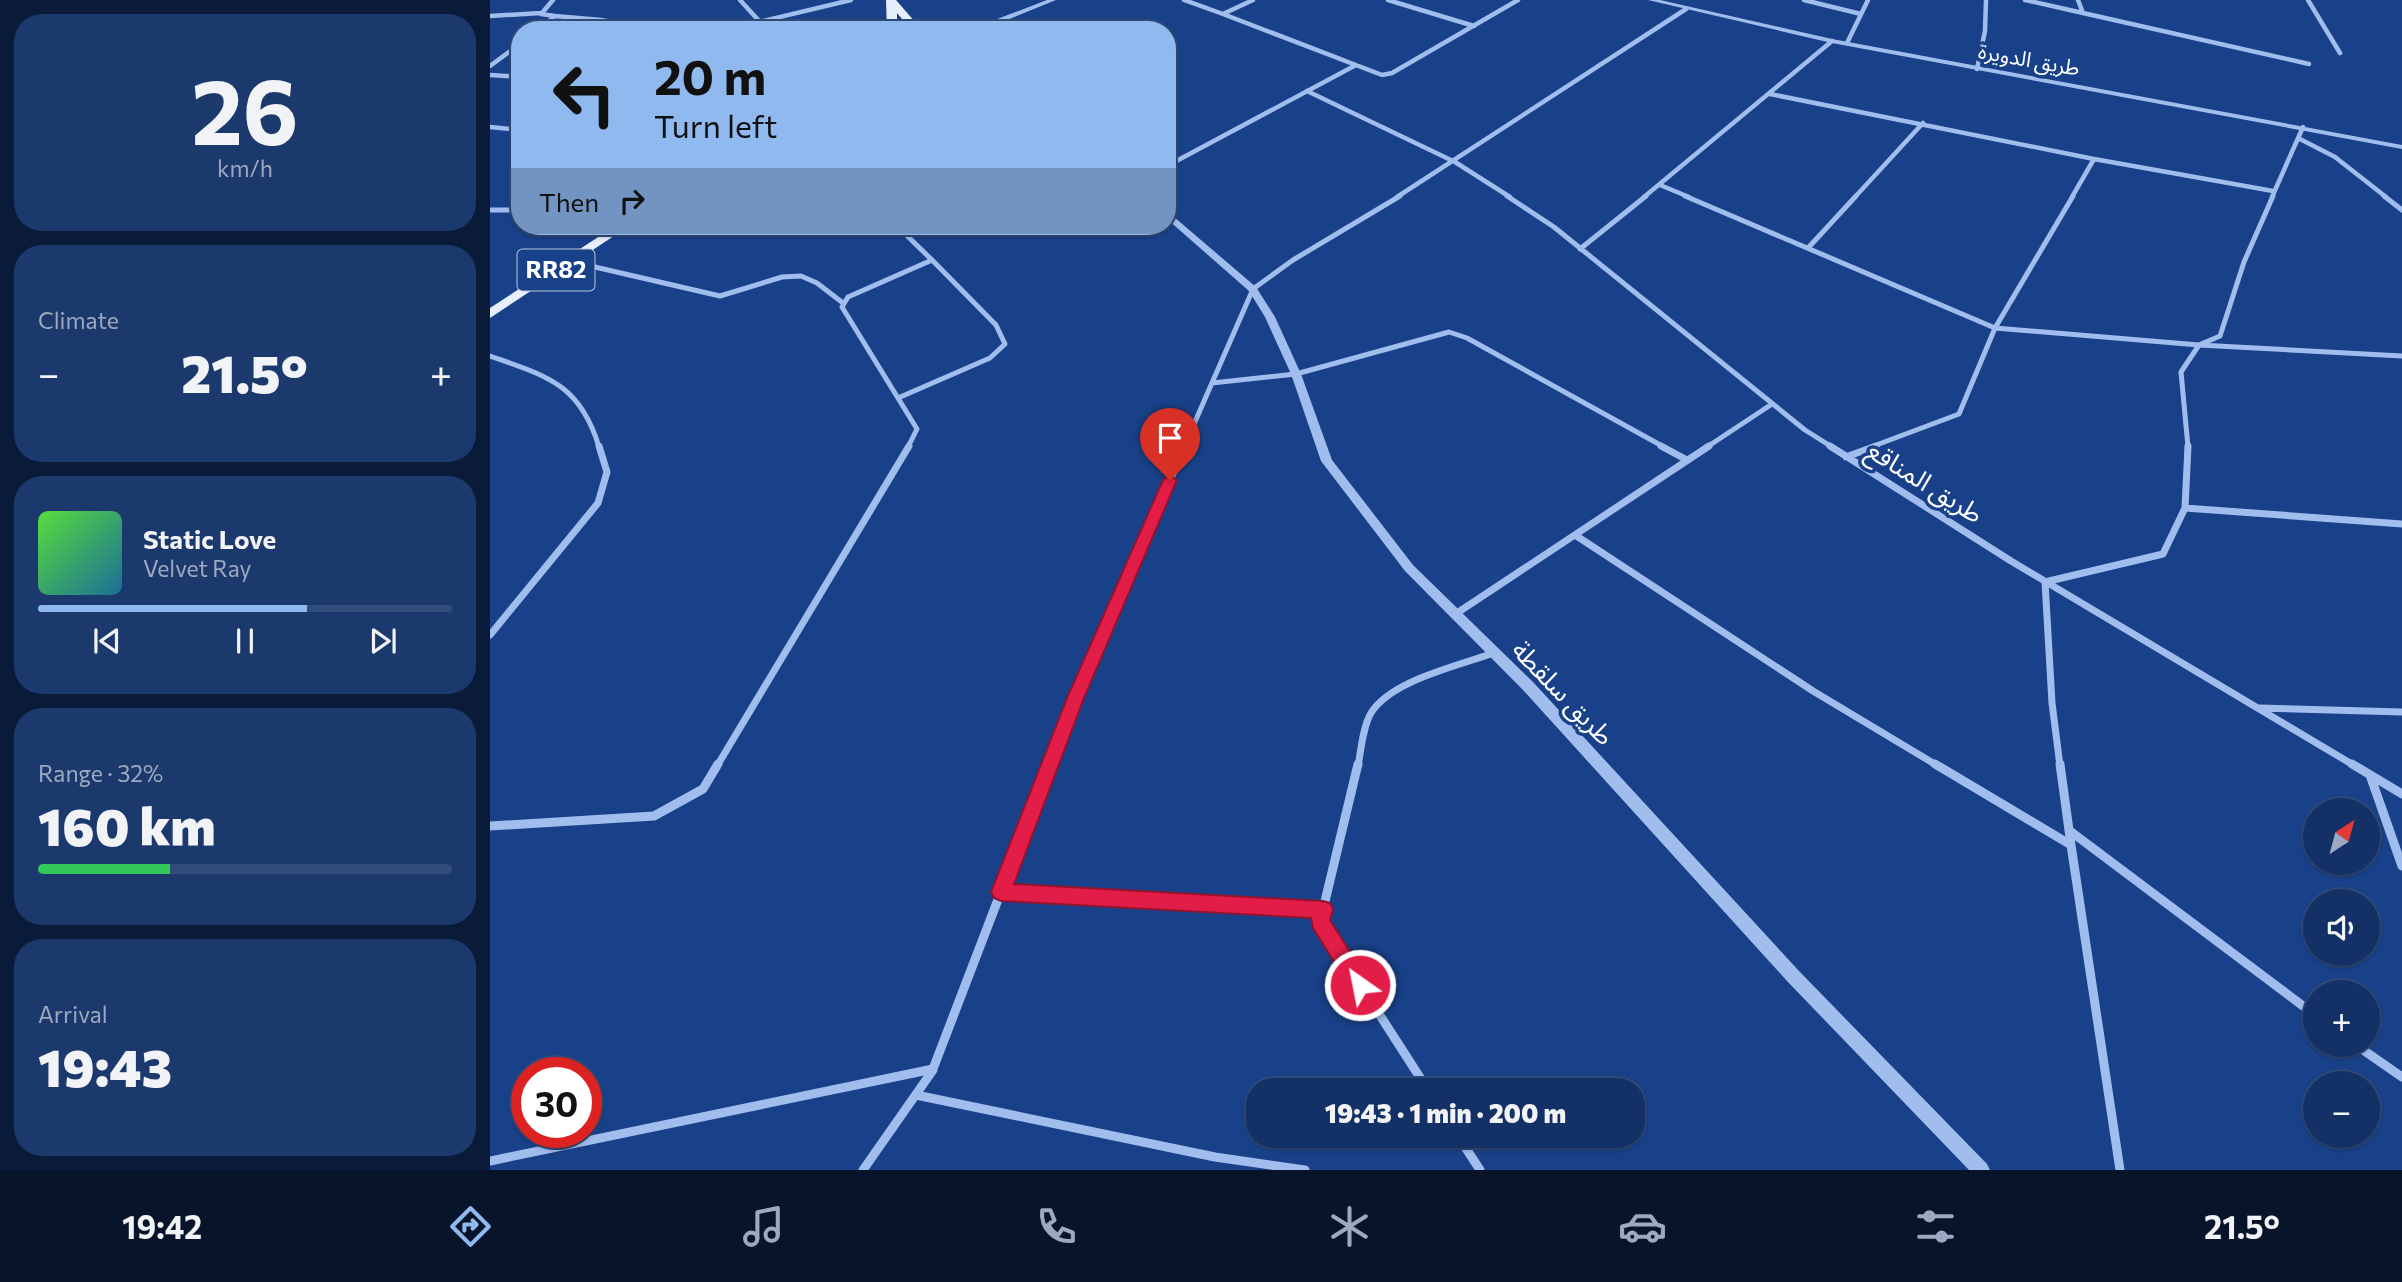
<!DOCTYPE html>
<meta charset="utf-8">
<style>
body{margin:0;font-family:Commissioner,"Noto Sans Arabic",sans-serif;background:#1c396d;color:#f1f3f6;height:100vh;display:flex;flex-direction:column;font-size:26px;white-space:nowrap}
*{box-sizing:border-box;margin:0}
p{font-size:23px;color:#9da9c0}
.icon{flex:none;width:38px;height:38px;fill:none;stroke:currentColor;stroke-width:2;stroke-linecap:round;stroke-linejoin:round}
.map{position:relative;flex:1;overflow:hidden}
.details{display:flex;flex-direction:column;gap:14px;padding:14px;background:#0a1b39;width:490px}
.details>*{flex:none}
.guide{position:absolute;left:21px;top:21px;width:665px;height:214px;border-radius:28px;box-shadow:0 2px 5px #0004,0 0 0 2px #324c7b;background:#90b9f0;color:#111;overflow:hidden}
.needle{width:46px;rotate:36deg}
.tools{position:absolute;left:1813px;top:798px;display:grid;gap:14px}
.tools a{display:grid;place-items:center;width:77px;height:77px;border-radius:50%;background:#133167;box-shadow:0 2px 5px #0004,0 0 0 2px #324c7b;font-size:35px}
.speed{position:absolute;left:21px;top:1057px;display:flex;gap:14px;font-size:35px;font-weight:700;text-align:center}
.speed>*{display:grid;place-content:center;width:91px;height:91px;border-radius:50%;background:#133167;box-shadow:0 2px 5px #0004,0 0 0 2px #324c7b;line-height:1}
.speed .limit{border:10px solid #d22;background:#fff;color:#111}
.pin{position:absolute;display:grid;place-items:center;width:60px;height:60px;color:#fff;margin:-72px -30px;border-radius:50% 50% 50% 0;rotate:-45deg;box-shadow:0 0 7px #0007}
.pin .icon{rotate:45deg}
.me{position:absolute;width:77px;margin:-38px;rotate:327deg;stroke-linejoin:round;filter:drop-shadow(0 0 5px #0008)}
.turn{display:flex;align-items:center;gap:24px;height:147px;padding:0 28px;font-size:32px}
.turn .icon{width:91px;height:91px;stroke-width:2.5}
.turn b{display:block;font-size:49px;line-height:60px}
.then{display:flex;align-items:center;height:66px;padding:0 28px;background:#0003;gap:14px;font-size:26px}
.big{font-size:52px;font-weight:800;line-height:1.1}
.details .widget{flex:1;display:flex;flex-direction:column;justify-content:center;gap:10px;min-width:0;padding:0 24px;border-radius:28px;background:#1c396d}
.details .dial{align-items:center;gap:0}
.dial b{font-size:91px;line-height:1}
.song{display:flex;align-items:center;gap:21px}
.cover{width:84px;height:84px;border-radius:10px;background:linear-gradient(135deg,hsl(110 70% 55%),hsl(200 70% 35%))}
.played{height:7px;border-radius:4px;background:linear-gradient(90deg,#90b9f0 65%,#324c7b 65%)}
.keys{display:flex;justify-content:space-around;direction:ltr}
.heat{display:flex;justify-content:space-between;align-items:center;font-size:38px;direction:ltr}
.charge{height:10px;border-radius:5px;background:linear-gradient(90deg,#34c759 32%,#324c7b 0)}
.trip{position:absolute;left:756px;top:1078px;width:399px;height:70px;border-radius:28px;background:#133167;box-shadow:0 2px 5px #0004,0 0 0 2px #324c7b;font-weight:800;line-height:70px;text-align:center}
.menu{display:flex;height:112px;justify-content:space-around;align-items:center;background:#081429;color:#9da9c0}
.menu .icon{width:49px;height:49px}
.menu .selected{color:#90b9f0}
.menu b{font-size:32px;color:#f1f3f6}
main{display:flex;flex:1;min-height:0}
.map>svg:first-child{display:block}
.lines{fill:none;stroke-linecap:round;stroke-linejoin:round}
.minor-far3{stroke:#a1bded;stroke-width:4.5}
.minor-far2{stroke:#a1bded;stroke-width:5}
.minor-far1{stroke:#a1bded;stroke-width:7}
.minor{stroke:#a1bded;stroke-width:9}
.tertiary{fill:#a1bded;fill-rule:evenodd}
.primary{fill:#e7efff;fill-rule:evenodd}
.route{fill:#e11d48;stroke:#92132f;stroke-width:2}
.labels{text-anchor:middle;stroke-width:7;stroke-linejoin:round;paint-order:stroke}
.far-street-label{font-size:21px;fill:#fff;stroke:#194189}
.shield{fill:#194189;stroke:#bac6dc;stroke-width:2}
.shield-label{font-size:24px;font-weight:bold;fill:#fff}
.street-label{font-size:26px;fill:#fff;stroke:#194189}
</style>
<main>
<section class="details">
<div class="widget dial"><b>26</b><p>km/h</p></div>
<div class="widget"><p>Climate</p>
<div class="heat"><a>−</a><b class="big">21.5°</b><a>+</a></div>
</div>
<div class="widget">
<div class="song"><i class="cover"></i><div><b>Static Love</b><p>Velvet Ray</p></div></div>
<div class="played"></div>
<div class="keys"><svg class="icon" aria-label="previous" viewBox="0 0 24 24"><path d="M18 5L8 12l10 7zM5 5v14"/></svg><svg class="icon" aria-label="pause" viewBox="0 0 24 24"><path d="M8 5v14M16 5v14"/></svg><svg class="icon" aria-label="next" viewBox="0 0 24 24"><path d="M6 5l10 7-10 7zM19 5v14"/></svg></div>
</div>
<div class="widget"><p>Range · 32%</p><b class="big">160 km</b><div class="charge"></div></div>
<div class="widget"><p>Arrival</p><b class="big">19:43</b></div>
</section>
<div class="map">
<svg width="1912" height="1170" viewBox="0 0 1912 1170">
<rect width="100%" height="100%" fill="#194189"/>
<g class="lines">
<path class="minor-far3" d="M250 0 270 22
M694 0 733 14 763 0
M898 0 984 26
M1314 0 1371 14
M1535 0 1593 13 1588 0
M1818 0 1850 53
M1593 13 1819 64
M733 14 892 75 902 73 1028 0
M0 16 51 13
M65 16 111 20 163 30
M48 30 65 16 51 14 63 0
M235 30 361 0
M1357 43 1378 0
M0 66 30 44
M1487 69 1495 31 1496 0
M0 75 30 77
M817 91 965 162 1020 197
M1280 94 1604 159 1783 191
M0 127 30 130
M1808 138 1845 157 1896 197
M677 166 866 65
M1170 185 1199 197
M907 197 1196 9
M1154 197 1342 41
M1365 197 1433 123
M1582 197 1604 159
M1782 197 1813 127"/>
<path class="minor-far2" d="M1017 196 1064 227 1315 430 1342 447
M1195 196 1505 328 1709 345 1730 336 1754 262 1783 196
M1894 196 1912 210
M0 210H30
M407 226 442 260 358 297 352 307 427 429 418 447
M1318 248 1366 196
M1090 249 1156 196
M79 261 230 296 292 277 311 276 327 283 353 303
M0 356C57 376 90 384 109 447
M722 383 806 374 959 332 977 338 1174 447
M408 398 500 358 515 344 506 325 442 260
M694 447 763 289 803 260 910 196
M1217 447 1282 404
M1381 447 1469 414 1505 328 1583 196
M1698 447 1691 372 1709 345 1912 356"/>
<path class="minor-far1" d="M1171 446 1197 460
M1340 446 1521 561 1865 766
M1356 457 1386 446
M1695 508 1912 524
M1085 535 1323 691 1448 766
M964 615 1219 446
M0 635 108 503 117 472 109 446
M1769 708 1912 712
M227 766 419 446
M559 766 585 698 695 446
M868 766C871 750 873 726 881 713 901 680 969 666 1003 653
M1570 766 1562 703 1555 582 1673 554 1695 508 1698 446"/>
<path class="minor" d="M868 764 830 922 938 1090
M1445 764 1581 845 1630 1170
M1570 764 1581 845
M1862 764 1912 794
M1880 775 1912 866
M0 826 164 816 213 789 228 764
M1580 831 1825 1015
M511 892 833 909
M1866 1045 1912 1077
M426 1095 725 1157 815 1170
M968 1136 990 1170
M0 1161 443 1069 560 764
M373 1170 443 1070"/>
<path class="tertiary" d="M557 0H566L492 30H482L494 24 467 30H453L494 20 497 23Z
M1158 0H1170L1342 39 1912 145V149L1342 43Z
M677 211 766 287 785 317 811 374 842 460 923 565 1043 682 1309 971 1497 1164 1500 1170H1479L1297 981 1033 690 915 571 831 461 801 374 775 317 759 291 677 219Z"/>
<path class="primary" d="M396 0H406L432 30H421L407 13V30H397Z
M125 226H139L0 318V308Z"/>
</g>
<path class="route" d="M680 475 687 480 594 698 524 884 833 901 840 903 843 909 840 920 881 985 878 992 870 995 863 992 823 928 821 918 511 901 504 898 501 892 577 698 673 480Z"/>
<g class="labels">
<g class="far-street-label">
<text transform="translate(1539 60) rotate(10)" y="7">طريق الدويرة</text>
</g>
<rect class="shield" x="27.5" y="249.5" width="77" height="41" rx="5"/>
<g class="shield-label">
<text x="66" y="278">RR82</text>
</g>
<g class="street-label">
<text transform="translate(1435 482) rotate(32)" y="9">طريق المناقع</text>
<text transform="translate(1073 693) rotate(46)" y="9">طريق سلقطة</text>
</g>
</g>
</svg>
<div class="tools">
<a><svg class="needle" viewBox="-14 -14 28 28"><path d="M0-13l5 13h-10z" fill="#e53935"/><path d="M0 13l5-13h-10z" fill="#9da9c0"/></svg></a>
<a><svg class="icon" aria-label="sound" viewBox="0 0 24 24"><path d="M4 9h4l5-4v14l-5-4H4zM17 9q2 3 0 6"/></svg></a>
<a>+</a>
<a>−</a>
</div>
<div class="speed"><div class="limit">30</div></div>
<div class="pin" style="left:680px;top:480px;background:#d93025"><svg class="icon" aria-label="arrive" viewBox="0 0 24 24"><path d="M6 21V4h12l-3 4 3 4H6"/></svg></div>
<svg class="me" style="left:870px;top:985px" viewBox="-20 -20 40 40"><circle r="17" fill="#e11d48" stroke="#fff" stroke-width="3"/><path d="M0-11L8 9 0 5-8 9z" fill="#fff"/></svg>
<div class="trip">19:43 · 1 min · 200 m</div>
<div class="guide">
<div class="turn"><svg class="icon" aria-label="left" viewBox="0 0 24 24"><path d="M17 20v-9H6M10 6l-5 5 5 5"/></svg><div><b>20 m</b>Turn left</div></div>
<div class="then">Then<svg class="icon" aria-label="right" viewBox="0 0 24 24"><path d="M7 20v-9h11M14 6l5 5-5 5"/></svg></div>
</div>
</div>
</main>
<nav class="menu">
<b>19:42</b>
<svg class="icon selected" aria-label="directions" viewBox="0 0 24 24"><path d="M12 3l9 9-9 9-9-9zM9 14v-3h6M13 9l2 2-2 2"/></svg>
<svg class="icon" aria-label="music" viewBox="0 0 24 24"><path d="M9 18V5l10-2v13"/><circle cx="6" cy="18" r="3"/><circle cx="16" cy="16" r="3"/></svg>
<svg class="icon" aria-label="phone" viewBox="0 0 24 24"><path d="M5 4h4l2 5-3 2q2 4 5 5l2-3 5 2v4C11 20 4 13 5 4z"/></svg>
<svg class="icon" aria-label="climate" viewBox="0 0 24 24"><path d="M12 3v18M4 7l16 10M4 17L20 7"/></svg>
<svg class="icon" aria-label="car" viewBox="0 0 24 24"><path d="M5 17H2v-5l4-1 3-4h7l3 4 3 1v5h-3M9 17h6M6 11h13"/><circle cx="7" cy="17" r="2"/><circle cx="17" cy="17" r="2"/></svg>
<svg class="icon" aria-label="filters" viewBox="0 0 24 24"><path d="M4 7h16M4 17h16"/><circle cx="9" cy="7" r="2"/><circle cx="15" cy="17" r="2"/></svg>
<b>21.5°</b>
</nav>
